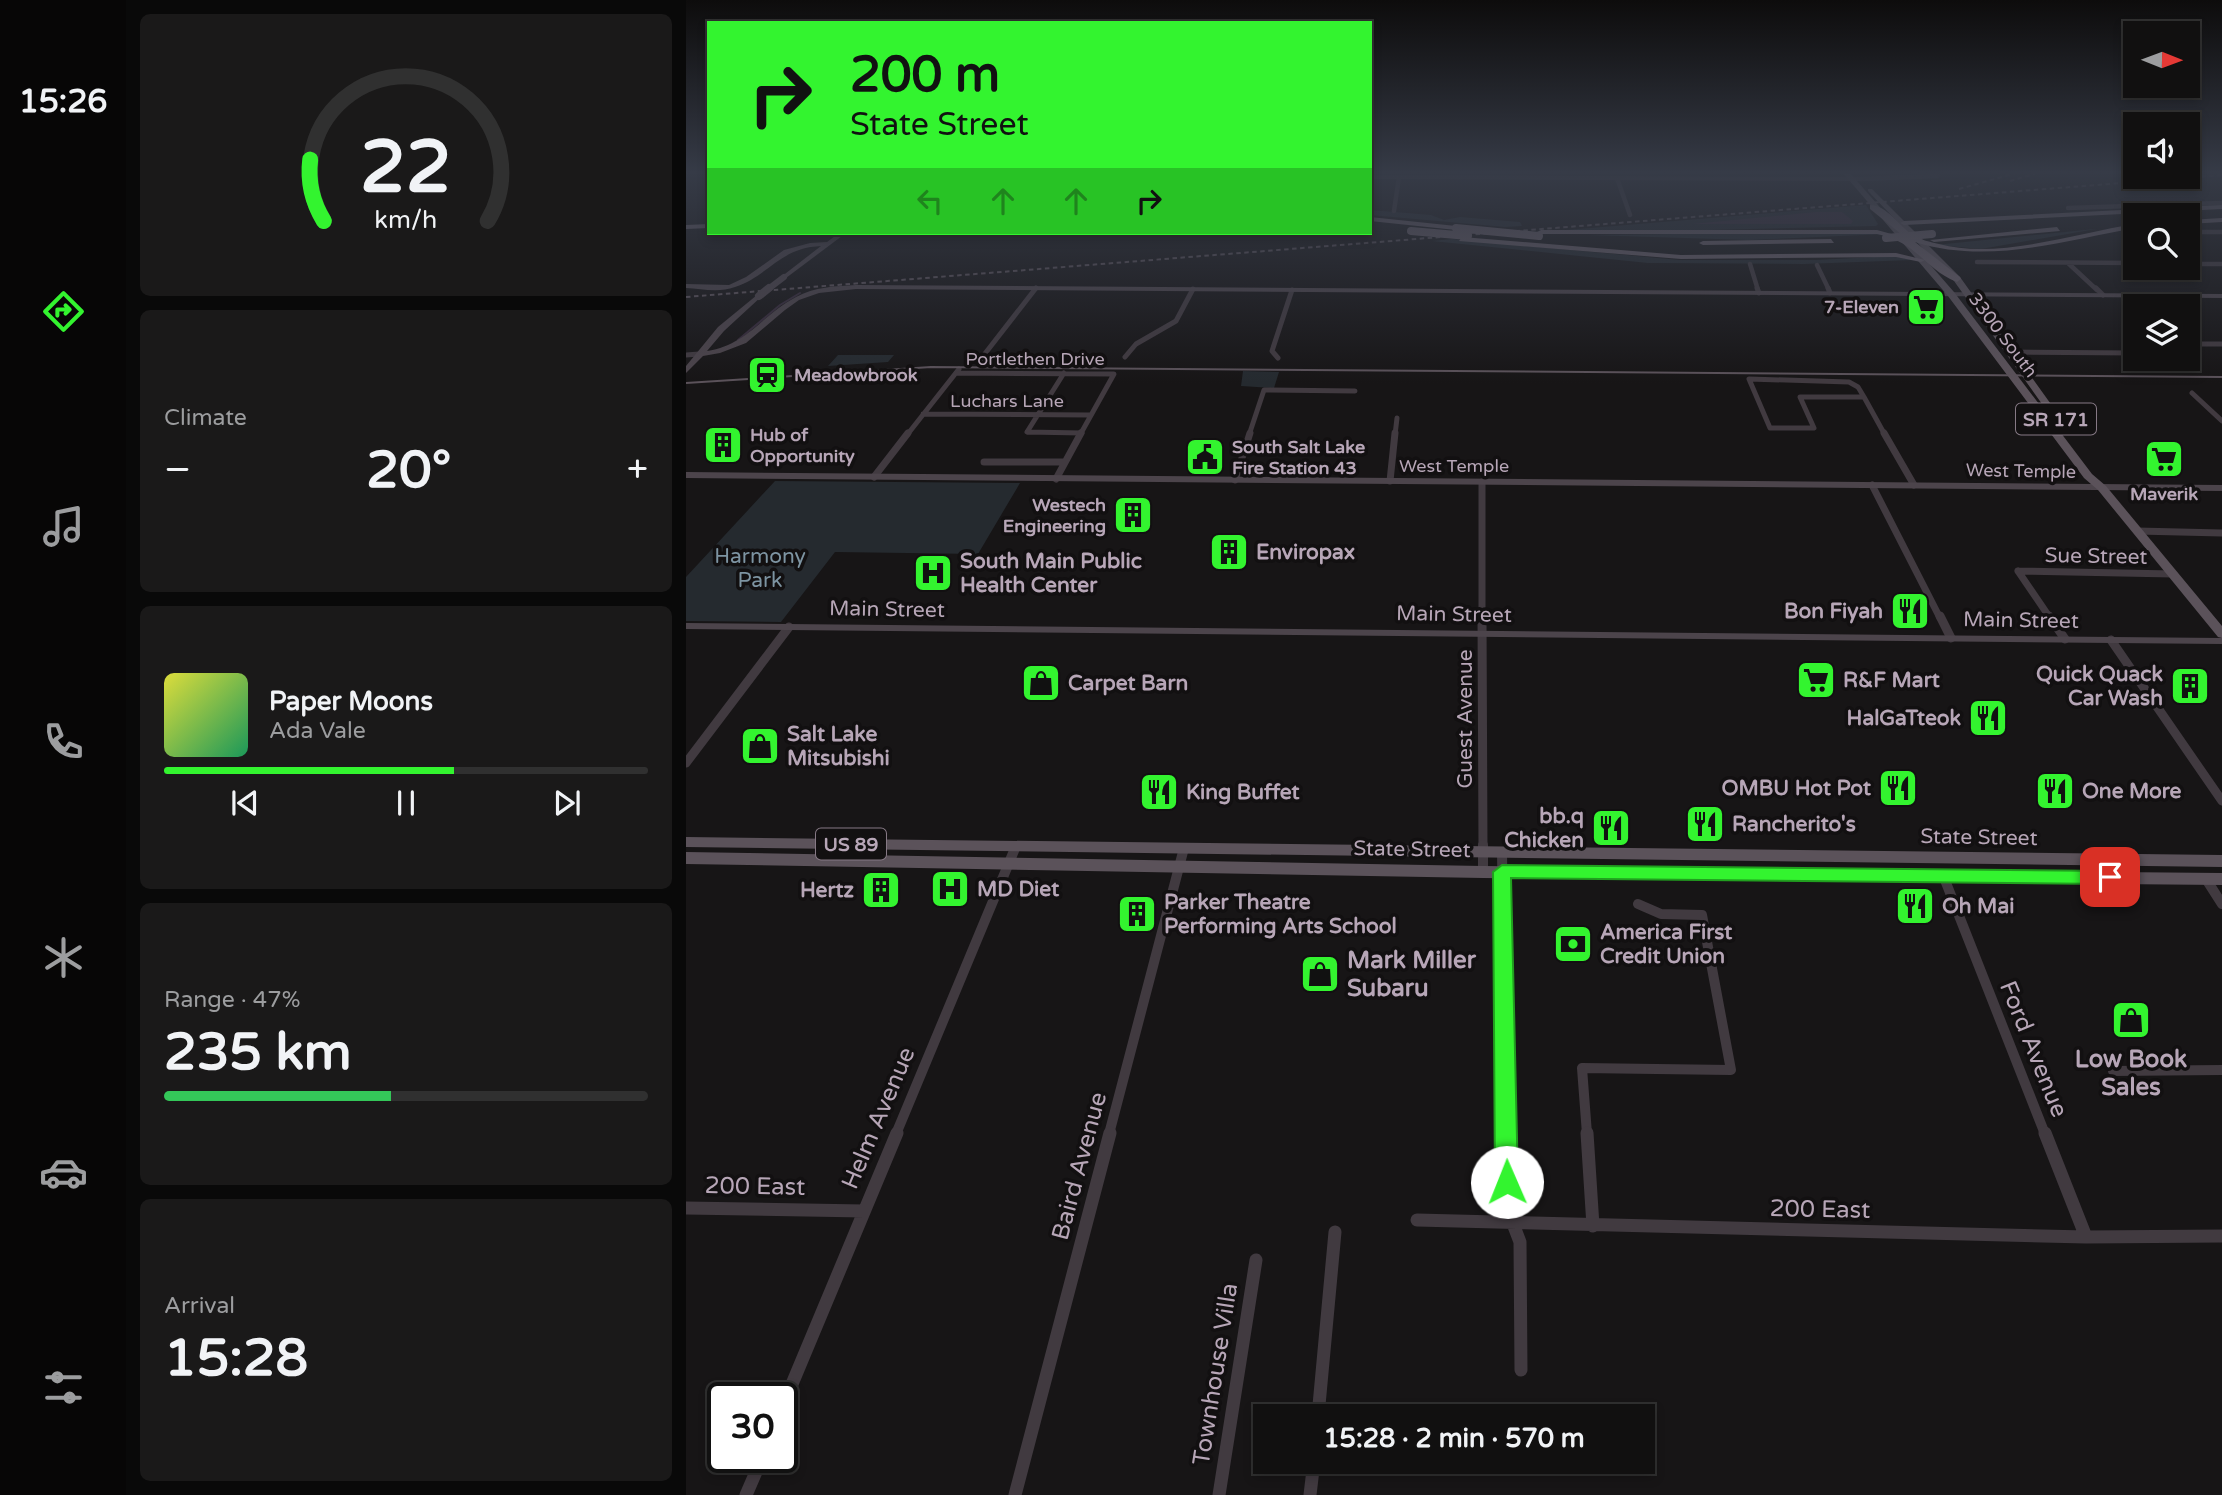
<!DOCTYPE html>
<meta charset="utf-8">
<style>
body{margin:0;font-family:"Varela Round",sans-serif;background:#1a1919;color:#f1f3f6;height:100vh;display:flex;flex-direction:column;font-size:26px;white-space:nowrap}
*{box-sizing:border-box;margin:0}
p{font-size:23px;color:#9c9d9f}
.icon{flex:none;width:38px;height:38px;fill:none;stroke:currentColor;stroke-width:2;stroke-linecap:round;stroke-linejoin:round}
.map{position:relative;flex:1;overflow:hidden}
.side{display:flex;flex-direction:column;gap:14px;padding:14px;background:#090909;width:560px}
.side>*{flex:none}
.banner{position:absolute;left:21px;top:21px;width:665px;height:214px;border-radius:0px;box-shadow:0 4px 10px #0003,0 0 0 2px #303030;background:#33f42f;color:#111;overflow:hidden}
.needle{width:46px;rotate:91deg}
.controls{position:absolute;left:1437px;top:21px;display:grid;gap:14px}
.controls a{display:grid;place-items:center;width:77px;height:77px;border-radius:0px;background:#111010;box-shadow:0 4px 10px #0003,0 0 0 2px #303030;font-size:35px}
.speed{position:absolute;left:21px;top:1382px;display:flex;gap:14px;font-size:35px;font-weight:700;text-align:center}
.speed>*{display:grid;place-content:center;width:91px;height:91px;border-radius:50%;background:#111010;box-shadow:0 4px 10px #0003,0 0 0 2px #303030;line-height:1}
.speed .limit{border:4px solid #111;border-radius:10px;background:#fff;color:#111}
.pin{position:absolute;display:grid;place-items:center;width:60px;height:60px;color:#fff;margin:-30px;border-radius:14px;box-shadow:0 4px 10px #0006}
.me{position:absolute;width:77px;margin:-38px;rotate:359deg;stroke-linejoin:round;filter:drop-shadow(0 0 5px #0008)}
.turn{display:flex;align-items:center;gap:24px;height:147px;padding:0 28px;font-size:32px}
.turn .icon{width:91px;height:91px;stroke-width:2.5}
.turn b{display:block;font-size:49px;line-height:60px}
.lanes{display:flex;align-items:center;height:66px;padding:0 28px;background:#0003;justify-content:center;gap:35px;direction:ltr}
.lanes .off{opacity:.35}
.big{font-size:52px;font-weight:700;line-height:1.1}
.side .widget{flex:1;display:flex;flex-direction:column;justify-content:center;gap:10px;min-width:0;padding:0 24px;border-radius:10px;background:#1a1919}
.side .dial{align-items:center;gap:0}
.dial svg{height:182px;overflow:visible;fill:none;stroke:#303030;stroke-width:7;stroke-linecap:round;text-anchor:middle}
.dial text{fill:#f1f3f6;stroke:none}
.song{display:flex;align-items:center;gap:21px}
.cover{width:84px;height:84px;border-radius:10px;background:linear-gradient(135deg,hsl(60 70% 55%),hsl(150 70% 35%))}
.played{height:7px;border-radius:4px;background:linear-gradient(90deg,#33f42f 60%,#303030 60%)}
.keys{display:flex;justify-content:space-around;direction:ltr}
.heat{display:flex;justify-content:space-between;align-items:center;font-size:38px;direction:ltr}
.charge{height:10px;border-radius:5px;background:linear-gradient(90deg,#34c759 47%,#303030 0)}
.trip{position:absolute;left:567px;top:1404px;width:402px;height:70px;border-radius:0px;background:#111010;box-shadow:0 4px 10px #0003,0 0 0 2px #303030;font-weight:700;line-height:70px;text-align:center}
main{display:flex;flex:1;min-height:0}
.menu{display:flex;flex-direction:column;width:126px;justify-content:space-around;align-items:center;background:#070606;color:#9c9d9f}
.menu .icon{width:49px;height:49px}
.menu .active{color:#33f42f}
.menu b{font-size:32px;color:#f1f3f6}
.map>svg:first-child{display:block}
.green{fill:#252a2f}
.water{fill:#372b3b}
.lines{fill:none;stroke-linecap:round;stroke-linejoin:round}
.stream{stroke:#372b3b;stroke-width:2}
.street-far5{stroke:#413a40;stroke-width:4.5}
.street-far4{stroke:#413a40;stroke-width:5}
.street-far3{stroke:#413a40;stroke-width:7}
.street-far2{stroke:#413a40;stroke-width:9}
.street-far1{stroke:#413a40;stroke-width:10}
.street{stroke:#413a40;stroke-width:13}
.secondary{fill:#4c444b;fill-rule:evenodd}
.primary{fill:#5b525a;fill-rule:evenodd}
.highway{fill:#6d626c;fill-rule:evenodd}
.tram{stroke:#5b525a;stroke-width:2}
.rail{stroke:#5b525a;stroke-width:2;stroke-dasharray:4.5 3.5;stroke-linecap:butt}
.secondary-bridge-far1{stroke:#4c444b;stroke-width:6}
.secondary-bridge{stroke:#4c444b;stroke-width:8}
.highway-bridge{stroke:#6d626c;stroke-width:8}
.route{fill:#33f42f;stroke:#219f1f;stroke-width:2}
.labels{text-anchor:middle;stroke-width:7;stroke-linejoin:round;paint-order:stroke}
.far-poi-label{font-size:18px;font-weight:bold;fill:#b7a6b7;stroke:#121011;text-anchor:start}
.far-street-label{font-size:18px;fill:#b7a6b7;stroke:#121011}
.shield{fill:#121011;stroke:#867985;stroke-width:2}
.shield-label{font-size:19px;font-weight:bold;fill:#b7a6b7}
.poi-label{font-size:21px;font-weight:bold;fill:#b7a6b7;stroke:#121011;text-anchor:start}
.park-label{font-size:21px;fill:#7d94a2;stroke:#121011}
.street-label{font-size:21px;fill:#b7a6b7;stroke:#121011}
.near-poi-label{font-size:24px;font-weight:bold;fill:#b7a6b7;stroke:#121011;text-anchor:start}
.near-street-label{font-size:24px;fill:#b7a6b7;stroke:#121011}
</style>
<main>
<nav class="menu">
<b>15:26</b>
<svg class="icon active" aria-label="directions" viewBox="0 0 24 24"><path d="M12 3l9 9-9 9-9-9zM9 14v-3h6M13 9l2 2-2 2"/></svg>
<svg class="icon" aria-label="music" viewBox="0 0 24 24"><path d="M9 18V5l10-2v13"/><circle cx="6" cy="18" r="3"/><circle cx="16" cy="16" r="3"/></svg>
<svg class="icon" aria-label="phone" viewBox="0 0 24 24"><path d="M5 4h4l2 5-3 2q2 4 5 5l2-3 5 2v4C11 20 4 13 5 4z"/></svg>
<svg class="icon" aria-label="climate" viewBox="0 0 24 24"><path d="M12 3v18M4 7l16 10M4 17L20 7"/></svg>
<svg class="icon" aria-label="car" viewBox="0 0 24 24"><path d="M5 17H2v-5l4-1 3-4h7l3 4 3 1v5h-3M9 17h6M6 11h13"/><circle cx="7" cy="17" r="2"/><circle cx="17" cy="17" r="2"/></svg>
<svg class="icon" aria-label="filters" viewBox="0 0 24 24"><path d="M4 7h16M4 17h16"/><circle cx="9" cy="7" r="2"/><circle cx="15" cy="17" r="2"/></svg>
</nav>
<section class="side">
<div class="widget dial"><svg viewBox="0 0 100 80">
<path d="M14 69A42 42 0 1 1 86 69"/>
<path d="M14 69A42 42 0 0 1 8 42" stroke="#33f42f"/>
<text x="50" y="56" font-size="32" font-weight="700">22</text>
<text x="50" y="72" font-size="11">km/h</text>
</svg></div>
<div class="widget"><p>Climate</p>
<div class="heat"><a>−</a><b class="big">20°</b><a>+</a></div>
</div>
<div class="widget">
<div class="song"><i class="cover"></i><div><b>Paper Moons</b><p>Ada Vale</p></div></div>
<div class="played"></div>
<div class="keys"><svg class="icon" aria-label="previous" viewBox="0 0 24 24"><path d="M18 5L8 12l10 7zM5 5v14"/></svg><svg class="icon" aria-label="pause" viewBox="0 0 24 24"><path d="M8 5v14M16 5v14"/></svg><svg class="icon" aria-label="next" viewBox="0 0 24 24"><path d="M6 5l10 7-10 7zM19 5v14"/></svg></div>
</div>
<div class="widget"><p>Range · 47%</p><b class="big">235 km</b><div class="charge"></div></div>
<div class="widget"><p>Arrival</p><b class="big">15:28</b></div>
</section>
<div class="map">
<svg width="1536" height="1495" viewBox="0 0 1536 1495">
<rect width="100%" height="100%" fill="#171516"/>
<path class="green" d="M1180 205 1192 224 1190 226 942 232 868 231Z
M684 210 745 215 758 220 774 217 834 222 836 226 819 227 684 215Z
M1410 229 1295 249 1249 245 1409 229Z
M1172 232 1201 234 1063 240 901 235Z
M766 239 994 260H1130L1207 256 1226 260 1118 264 962 263 746 241Z
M152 355H208L202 362 142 366Z
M557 371 593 372 588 388 555 386Z
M89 481 334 483 292 554 149 552 95 622 0 621V577Z"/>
<path class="water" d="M1130 212H1156L1167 221 1165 224H1006Z"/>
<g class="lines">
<path class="stream" d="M52 340 94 305 114 293"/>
<path class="street-far5" d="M931 178 944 215
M1174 179 1252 176
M1382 208 1536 203
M708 211 713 177
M1502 232H1536
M1291 262 1449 263
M1382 263 1411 290
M1064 264 1072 290
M1502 264H1536
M1131 265 1143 290"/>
<path class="street-far4" d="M1071 288 1073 293
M1142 288 1144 293
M1410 288 1417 295
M1502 344H1536
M1321 352 1449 353
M0 355 13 354
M439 357 450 344 490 321 507 289
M592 358 586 351 606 290
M294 360 350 288
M270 373 428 374 394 435
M1063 379 1163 382 1172 387 1178 397H1114L1128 428H1084Z
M1506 393 1536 421
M1178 397 1199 435
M237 414 405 415
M341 432 378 373
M341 432 396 433
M221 435 273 369
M563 435 578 390 669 391
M709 435 711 418"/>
<path class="street-far3" d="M1198 433 1228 485
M298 462H379
M188 477 222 433
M370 479 395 433
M549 480 564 433
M704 481 709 433
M796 482V618
M1186 485 1254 618
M1451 531 1536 533
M1332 571 1487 574
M1332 571 1364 618"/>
<path class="street-far2" d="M796 616 797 847
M1254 616 1265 638
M1363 616 1379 639
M1425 640 1536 801
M0 763 103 627"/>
<path class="street-far1" d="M797 845V872
M816 852 820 1134
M1257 875 1359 1134
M1520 879 1536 904
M1427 1071 1536 1070
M210 1134 330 846
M423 1134 498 848
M901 1134 896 1068 1045 1070 1016 915 975 914 952 904"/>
<path class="street" d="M820 1133 821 1208 834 1242 835 1370
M901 1133 907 1226
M1359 1133 1400 1237
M0 1208 178 1211
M731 1220 1400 1237 1536 1236
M96 1408 211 1133
M632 1416 649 1232
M60 1495 76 1458
M329 1495 424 1133
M533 1495 570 1260
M624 1495 628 1461"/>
<path class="secondary" d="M684 175 1174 177 1177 179 1174 181 684 179Z
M153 233H160L100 278 95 277 135 246C93 248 84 275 49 287 33 293 16 289 0 288V284L43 285 60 277 98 250 124 243 141 242Z
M170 285 1536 294V298L170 289 133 293 113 300 99 310 60 343 34 353 17 356 0 373V366L32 327 71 295 76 296 38 331 21 351C61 345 77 314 110 297 128 287 150 286 170 285Z
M0 472 1536 485V491L0 478Z
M0 623 1536 638V644L0 629Z"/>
<path class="primary" d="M1157 173H1164L1268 292 1406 474 1420 486 1536 626V638L1532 637 1412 490 1398 478 1262 296Z
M1182 189H1186L1274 277 1377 421V425H1371L1268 281 1182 191Z
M0 837 1536 855V867L0 847Z
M0 852 797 866 1536 873V885L797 878 0 864Z"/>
<path class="highway" d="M1184 205C1201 205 1214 227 1227 235 1235 240 1244 242 1253 244 1312 260 1390 233 1449 224V228C1376 241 1302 265 1229 242L1274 277 1275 279 1271 282C1238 269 1233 243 1191 234H855L851 232 855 230H1191L1220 238 1184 209Z
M1536 205V209L1218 225 1214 223 1218 221Z
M684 217 770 226 774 228 770 230 684 221Z
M1536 218V222L1502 224V220Z
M23 224V228L0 229V225Z
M1371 227 1374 231 1248 242 1244 240Z
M776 237 995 255 1210 253 1239 260 1235 262 1210 257 995 259 773 241Z
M1145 239 1148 243 1017 245 1013 243 1017 241Z"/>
<path class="tram" d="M0 383 245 367 1536 377"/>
<path class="rail" d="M1324 181 1351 173
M1273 189 1330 173
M0 297 1536 175"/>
<path class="secondary-bridge-far1" d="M81 290 98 277"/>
<path class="secondary-bridge" d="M73 296 83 288"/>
<path class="highway-bridge" d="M770 228 853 236
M725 231 782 236
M1200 238 1246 234"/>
</g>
<linearGradient id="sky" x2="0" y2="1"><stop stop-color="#0d0c0c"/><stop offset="0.45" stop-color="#363b47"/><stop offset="1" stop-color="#363b47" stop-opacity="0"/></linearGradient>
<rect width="1536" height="383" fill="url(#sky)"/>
<path class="route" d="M816 865 1424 871 1433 877 1424 884 825 878 832 1182 829 1190 821 1193 813 1190 809 1182 807 872Z"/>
<defs>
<g id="supermarket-square" transform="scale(2.0125)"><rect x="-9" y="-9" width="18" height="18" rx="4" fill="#33f42f" stroke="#121011"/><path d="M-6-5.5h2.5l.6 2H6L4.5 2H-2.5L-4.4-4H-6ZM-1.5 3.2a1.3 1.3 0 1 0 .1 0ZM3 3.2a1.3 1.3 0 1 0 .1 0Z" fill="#111"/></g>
<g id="station-square" transform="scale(2.0125)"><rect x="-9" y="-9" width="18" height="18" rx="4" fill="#33f42f" stroke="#121011"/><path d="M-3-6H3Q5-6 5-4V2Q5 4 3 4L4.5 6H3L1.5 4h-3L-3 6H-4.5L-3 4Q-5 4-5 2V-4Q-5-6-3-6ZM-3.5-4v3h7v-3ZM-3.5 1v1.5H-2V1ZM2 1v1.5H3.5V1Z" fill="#111"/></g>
<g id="building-square" transform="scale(2.0125)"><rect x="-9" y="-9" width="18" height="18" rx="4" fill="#33f42f" stroke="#121011"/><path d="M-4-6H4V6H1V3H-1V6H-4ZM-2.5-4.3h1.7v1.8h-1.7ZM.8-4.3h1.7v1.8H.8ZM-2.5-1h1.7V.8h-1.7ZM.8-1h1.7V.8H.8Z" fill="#111"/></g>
<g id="civic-square" transform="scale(2.0125)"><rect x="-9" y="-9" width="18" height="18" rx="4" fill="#33f42f" stroke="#121011"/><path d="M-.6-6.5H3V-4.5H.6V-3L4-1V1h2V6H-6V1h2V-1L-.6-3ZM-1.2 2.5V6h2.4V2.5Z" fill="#111"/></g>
<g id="hospital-square" transform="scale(2.0125)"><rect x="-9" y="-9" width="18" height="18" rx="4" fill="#33f42f" stroke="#121011"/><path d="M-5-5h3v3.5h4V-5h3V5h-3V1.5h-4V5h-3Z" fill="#111"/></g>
<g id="restaurant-square" transform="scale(2.0125)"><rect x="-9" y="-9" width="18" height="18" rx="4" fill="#33f42f" stroke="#121011"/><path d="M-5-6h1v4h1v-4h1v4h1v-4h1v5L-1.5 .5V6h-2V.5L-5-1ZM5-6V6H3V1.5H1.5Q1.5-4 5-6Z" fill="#111"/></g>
<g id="shop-square" transform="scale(2.0125)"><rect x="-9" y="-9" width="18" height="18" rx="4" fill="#33f42f" stroke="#121011"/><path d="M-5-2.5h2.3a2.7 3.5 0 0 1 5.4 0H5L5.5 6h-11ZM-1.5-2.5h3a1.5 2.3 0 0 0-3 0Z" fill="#111"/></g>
<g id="bank-square" transform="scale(2.0125)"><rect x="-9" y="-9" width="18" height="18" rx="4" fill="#33f42f" stroke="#121011"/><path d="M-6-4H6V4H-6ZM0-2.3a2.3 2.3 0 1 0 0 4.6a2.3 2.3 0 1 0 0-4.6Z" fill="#111"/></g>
</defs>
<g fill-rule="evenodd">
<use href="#supermarket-square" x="1240" y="307"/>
<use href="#station-square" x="81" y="375"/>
<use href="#building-square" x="37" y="445"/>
<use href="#civic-square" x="519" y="457"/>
<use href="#supermarket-square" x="1478" y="459"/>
<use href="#building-square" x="447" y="515"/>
<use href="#building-square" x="543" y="552"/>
<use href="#hospital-square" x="247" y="573"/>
<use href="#restaurant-square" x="1224" y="611"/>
<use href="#supermarket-square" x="1130" y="680"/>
<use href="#shop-square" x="355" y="683"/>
<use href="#building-square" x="1504" y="686"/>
<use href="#restaurant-square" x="1302" y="718"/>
<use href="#shop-square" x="74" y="746"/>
<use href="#restaurant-square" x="1212" y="788"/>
<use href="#restaurant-square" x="1369" y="791"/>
<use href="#restaurant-square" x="473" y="792"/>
<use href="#restaurant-square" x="1019" y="824"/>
<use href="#restaurant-square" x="925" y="828"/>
<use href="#hospital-square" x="264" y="889"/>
<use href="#building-square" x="195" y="890"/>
<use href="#restaurant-square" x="1229" y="906"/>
<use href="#building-square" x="451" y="914"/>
<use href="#bank-square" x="887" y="944"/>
<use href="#shop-square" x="634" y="974"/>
<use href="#shop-square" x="1445" y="1020"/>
</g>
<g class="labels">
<g class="far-poi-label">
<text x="1213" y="313" text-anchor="end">7-Eleven</text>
<text x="108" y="381">Meadowbrook</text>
<text x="64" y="441">Hub of<tspan x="64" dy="21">Opportunity</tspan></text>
<text x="546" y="453">South Salt Lake<tspan x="546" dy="21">Fire Station 43</tspan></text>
<text x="1478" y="500" text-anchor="middle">Maverik</text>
<text x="420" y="511" text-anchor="end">Westech<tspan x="420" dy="21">Engineering</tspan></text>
</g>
<g class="far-street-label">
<text transform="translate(1317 335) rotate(53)" y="6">3300 South</text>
<text x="349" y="365">Portlethen Drive</text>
<text x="321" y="407">Luchars Lane</text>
<text x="768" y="472">West Temple</text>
<text transform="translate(1335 471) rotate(1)" y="6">West Temple</text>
</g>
<g class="shield">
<rect x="1330" y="403.5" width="80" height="31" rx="5"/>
<rect x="130" y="828.5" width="70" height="31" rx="5"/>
</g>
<g class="shield-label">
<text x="1370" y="426">SR 171</text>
<text x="165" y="851">US 89</text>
</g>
<g class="poi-label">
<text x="570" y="559">Enviropax</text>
<text x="274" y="568">South Main Public<tspan x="274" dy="24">Health Center</tspan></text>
<text x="1197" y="618" text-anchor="end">Bon Fiyah</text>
<text x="1477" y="681" text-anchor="end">Quick Quack<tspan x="1477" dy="24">Car Wash</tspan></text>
<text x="1157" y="687">R&amp;F Mart</text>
<text x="382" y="690">Carpet Barn</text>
<text x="1275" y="725" text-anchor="end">HalGaTteok</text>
<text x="101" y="741">Salt Lake<tspan x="101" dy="24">Mitsubishi</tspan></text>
<text x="1185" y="795" text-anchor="end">OMBU Hot Pot</text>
<text x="1396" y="798">One More</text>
<text x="500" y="799">King Buffet</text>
<text x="898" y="823" text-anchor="end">bb.q<tspan x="898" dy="24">Chicken</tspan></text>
<text x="1046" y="831">Rancherito's</text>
<text x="291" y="896">MD Diet</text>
<text x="168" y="897" text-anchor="end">Hertz</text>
<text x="478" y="909">Parker Theatre<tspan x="478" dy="24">Performing Arts School</tspan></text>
<text x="1256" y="913">Oh Mai</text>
<text x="914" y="939">America First<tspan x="914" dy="24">Credit Union</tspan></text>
</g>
<g class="park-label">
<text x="74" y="563">Harmony<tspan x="74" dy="24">Park</tspan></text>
</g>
<g class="street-label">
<text transform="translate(1410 556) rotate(1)" y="7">Sue Street</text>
<text transform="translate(201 609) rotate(1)" y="7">Main Street</text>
<text transform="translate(768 614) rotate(1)" y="7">Main Street</text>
<text transform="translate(1335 620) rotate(1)" y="7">Main Street</text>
<text transform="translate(779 719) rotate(-90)" y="7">Guest Avenue</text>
<text transform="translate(1293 837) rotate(1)" y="7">State Street</text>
<text transform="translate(726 849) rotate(1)" y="7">State Street</text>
</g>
<g class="near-poi-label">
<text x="661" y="968">Mark Miller<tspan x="661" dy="28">Subaru</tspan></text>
<text x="1445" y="1067" text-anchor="middle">Low Book<tspan x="1445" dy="28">Sales</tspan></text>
</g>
<g class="near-street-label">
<text transform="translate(1348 1049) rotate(68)" y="8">Ford Avenue</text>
<text transform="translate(192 1118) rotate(-67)" y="8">Helm Avenue</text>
<text transform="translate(393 1166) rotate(-75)" y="8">Baird Avenue</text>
<text transform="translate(69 1186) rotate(1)" y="8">200 East</text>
<text transform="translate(1134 1209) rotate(1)" y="8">200 East</text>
<text transform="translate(529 1374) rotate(-81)" y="8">Townhouse Villa</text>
</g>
</g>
</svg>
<div class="controls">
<a><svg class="needle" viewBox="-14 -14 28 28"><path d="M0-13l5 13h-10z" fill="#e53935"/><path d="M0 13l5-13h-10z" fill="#9c9d9f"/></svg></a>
<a><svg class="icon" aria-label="sound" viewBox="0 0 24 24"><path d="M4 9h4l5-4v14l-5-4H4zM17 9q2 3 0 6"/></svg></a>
<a><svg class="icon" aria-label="search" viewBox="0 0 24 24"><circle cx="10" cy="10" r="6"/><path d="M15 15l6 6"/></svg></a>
<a><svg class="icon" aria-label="layers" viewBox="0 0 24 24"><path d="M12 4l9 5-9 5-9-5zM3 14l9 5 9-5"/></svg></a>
</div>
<div class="speed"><div class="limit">30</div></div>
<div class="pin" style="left:1424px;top:877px;background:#d93025"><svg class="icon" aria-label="arrive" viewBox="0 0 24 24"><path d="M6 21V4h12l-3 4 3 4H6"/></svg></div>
<svg class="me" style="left:821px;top:1182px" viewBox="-20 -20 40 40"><circle r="19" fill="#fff"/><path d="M0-13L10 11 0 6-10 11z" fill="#33f42f"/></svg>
<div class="trip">15:28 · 2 min · 570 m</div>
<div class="banner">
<div class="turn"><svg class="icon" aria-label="right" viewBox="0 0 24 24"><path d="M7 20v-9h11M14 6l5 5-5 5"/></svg><div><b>200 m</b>State Street</div></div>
<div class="lanes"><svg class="icon off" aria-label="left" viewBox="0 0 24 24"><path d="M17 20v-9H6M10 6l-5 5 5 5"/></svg><svg class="icon off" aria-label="ahead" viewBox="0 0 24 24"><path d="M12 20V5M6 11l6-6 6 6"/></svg><svg class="icon off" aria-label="ahead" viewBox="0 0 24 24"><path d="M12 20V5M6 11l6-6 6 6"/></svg><svg class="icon" aria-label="right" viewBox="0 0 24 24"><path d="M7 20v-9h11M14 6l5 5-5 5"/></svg></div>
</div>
</div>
</main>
